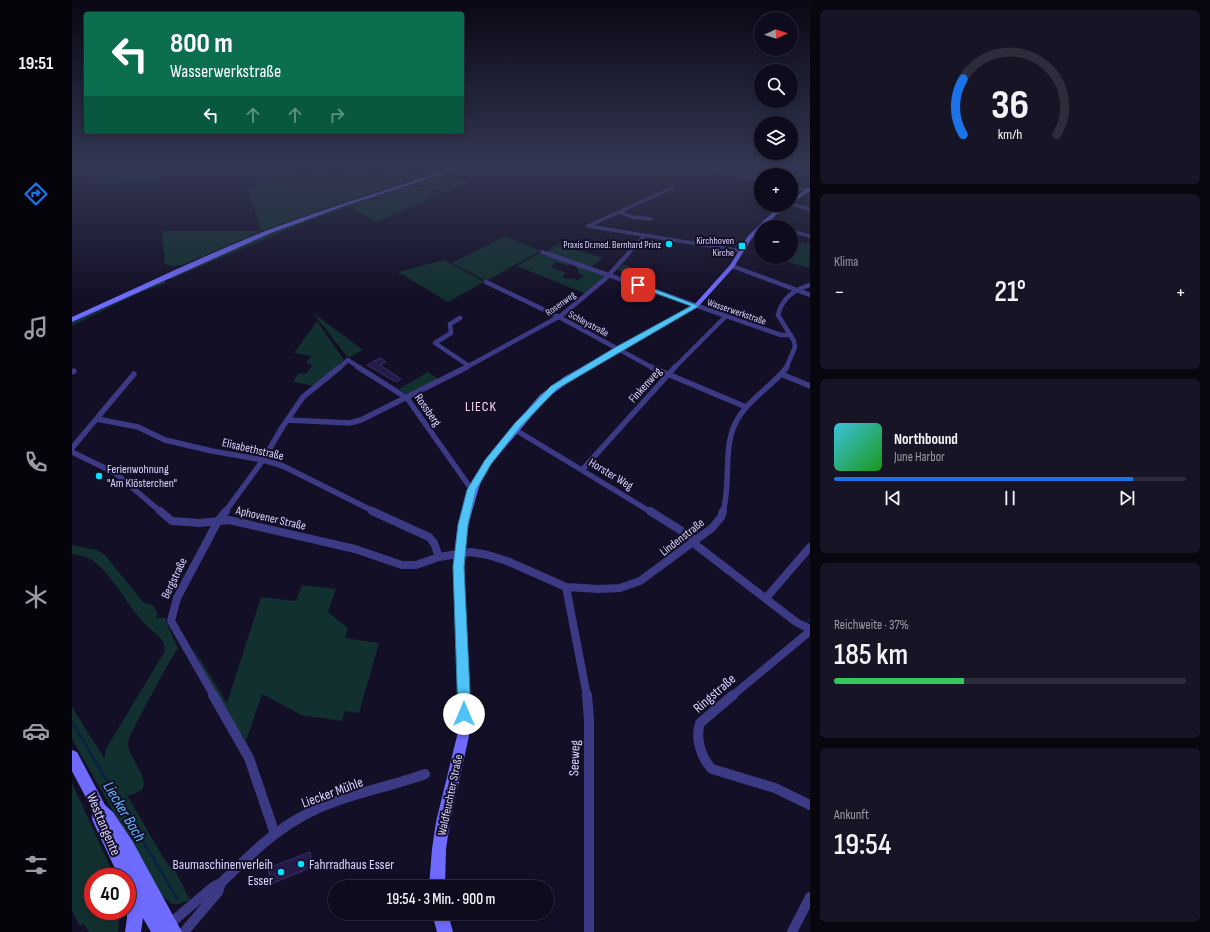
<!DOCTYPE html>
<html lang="de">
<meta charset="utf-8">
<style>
body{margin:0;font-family:"Sofia Sans Condensed",sans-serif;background:#171425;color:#f1f3f6;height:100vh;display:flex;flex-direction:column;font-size:15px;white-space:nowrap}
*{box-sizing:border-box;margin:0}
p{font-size:13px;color:#9b9ba3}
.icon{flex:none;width:22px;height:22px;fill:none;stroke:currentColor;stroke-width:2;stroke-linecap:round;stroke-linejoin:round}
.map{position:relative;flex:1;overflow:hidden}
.details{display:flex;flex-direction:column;gap:10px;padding:10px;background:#08060f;width:400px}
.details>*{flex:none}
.banner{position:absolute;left:12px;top:12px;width:380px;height:122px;border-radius:4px;box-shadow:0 2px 10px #0003,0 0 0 1px #2e2b3b;background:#0b6e4f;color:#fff;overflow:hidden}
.needle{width:26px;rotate:87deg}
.tools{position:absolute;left:682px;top:12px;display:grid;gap:8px}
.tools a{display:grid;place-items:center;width:44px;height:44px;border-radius:50%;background:#0e0b1c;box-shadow:0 2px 10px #0003,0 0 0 1px #2e2b3b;font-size:20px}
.speed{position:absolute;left:12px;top:868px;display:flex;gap:8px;font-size:20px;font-weight:700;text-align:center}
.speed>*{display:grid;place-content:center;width:52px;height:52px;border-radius:50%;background:#0e0b1c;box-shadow:0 2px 10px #0003,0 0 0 1px #2e2b3b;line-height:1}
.speed .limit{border:6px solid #d22;background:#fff;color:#111}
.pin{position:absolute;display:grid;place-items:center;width:34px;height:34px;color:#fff;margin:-17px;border-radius:8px;box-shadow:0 2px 6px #0006}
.me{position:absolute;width:44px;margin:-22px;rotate:0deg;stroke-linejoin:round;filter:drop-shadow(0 0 3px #0008)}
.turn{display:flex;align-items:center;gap:14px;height:84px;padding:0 20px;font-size:18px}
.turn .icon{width:52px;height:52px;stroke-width:2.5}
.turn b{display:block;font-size:28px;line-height:34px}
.lanes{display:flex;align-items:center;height:38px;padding:0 20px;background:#0003;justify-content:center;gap:20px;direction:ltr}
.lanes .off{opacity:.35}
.big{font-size:30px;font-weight:600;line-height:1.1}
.details .tile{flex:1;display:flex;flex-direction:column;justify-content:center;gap:6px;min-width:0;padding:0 14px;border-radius:6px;background:#171425}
.details .dial{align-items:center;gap:0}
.dial svg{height:104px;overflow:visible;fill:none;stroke:#2e2b3b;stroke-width:7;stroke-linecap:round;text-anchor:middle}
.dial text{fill:#f1f3f6;stroke:none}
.song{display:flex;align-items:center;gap:12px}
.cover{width:48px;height:48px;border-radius:6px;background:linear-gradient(135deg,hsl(190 70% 55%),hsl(120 70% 35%))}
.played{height:4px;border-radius:2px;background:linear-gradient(90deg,#1a73e8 85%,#2e2b3b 85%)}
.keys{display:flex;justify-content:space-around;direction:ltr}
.heat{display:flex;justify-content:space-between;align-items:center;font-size:22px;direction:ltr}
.charge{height:6px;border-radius:3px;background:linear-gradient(90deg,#34c759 37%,#2e2b3b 0)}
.trip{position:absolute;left:256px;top:880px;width:226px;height:40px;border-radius:20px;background:#0e0b1c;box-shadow:0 2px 10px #0003,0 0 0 1px #2e2b3b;font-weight:600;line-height:40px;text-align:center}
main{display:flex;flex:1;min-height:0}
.dock{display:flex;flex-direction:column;width:72px;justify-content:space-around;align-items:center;background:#06040b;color:#9b9ba3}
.dock .icon{width:28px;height:28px}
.dock .selected{color:#1a73e8}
.dock b{font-size:18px;color:#f1f3f6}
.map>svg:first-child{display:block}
.green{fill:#12302f}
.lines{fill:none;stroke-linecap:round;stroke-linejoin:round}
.stream-far1{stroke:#0a1f44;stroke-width:2}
.stream{stroke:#0a1f44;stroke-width:2.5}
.building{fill:#241b47;stroke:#3b2d73}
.street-far4{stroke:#3d3a85;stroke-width:3.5}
.street-far3{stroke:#3d3a85;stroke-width:4.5}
.street-far2{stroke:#3d3a85;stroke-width:5.5}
.street-far1{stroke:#3d3a85;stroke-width:8}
.street{stroke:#3d3a85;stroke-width:10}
.secondary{fill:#6f6bff;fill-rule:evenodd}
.route{fill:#4fc3f7;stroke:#337fa1}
.poi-dot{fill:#00e5ff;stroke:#130f26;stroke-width:1.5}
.labels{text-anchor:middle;stroke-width:4;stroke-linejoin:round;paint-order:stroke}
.far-poi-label{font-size:10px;fill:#d9d4ff;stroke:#130f26;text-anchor:end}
.far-street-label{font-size:10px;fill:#d9d4ff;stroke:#130f26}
.street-label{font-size:12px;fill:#d9d4ff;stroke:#130f26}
.poi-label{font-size:12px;fill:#d9d4ff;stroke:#130f26;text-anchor:start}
.quarter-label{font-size:14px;letter-spacing:1px;fill:#ffd6f0;stroke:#130f26}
.near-street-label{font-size:14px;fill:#d9d4ff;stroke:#130f26}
.near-poi-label{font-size:14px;fill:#d9d4ff;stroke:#130f26;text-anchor:end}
.near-water-label{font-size:16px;font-style:italic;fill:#62b6ff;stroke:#130f26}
</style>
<main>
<nav class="dock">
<b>19:51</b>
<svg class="icon selected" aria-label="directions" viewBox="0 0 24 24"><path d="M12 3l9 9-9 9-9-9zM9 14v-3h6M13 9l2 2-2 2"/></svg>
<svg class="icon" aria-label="music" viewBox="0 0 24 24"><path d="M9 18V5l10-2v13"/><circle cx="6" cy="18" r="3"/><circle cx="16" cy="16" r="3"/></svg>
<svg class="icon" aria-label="phone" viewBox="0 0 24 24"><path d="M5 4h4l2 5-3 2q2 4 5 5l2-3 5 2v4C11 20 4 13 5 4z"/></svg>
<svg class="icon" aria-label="climate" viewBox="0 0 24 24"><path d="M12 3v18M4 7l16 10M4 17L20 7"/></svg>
<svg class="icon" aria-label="car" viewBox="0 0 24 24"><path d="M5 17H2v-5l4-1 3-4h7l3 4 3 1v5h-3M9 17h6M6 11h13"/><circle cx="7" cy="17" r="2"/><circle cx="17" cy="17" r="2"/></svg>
<svg class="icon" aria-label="filters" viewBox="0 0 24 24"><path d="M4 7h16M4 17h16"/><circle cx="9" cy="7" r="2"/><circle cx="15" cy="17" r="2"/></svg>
</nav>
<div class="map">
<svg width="738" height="932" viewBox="0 0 738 932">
<rect width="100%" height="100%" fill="#130f26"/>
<path class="green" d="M39 167H89L83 182 17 183 26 168Z
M270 167 327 176 333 180 329 183 192 230H189L176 189 189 185 187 181 252 169 261 174 272 172Z
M373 170H375L340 181 335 178 338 176 334 177 323 174Z
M378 173 396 183C370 194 373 194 346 184V185L273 208 233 222 99 279H95C127 265 158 249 190 236 238 217 288 201 337 185H346L344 184Z
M342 187H350L369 194 304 222 279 207Z
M93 231H187L185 233 110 265 99 266 93 264 90 233Z
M434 236 468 251 414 281 380 263Z
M730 242 738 244 737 268 699 257H719V249Z
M485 244 531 258 519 267 474 251Z
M468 253 497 264 496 266 484 262 479 267 494 273 490 277 495 279 499 278 506 280 512 276 506 273V269L502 265 534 276 514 294 445 266Z
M372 260 412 282 376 302 326 272Z
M551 264 579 275 572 280 545 270Z
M92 280 95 283 69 292 0 326V322Z
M240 312 291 350 278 357 275 356Z
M245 321 272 360 243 386 221 382 227 373 234 374 241 365 234 363 239 356 222 353Z
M356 372 366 379 335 394 327 389Z
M0 545 25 550 33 555 71 602 82 606 86 615 84 618H94V622L106 648C92 670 80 694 67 718 64 725 57 735 56 743 55 760 93 791 55 795L91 857 98 867 103 870 118 900 106 904H100L89 895 0 739V707L32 758 35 747 93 651C93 638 84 635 76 627 56 608 43 577 20 560 15 557 6 555 0 554Z
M230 585 264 589 256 612 276 628 273 638 307 643 287 713 273 711 270 721 229 715 190 694 174 741 149 707 120 646 155 703 189 597 224 601Z
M0 783 43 877H21V911H48L46 932H17L12 924 8 926 0 911Z"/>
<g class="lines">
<path class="stream-far1" d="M734 624 738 618"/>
<path class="stream" d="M0 722 106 900"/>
</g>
<path class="building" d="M308 358 314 362 308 365 329 379 324 382 295 365Z
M238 852 240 867 199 884 196 868Z"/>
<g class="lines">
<path class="street-far4" d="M642 170 689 180
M719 187 736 190
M719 204 738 209
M547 212 561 217 579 219
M692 222 707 227
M516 226 670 251
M516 226 600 188
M719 231 738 236
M470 252 479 255
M555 255 573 235"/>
<path class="street-far3" d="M476 254 709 335H719
M660 266 738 295
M414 282 487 317 581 368
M388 318 378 324 379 333 363 343 397 366
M267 368 276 360 288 368
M393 368 490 315 533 279 556 254
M602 368 654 316
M714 368 723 347 722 341 706 315C710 298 722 290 738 285"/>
<path class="street-far2" d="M286 367 335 398 400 490
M579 367 674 407
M0 372 2 371
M709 374 738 386
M25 419 66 427 93 440 140 451 191 460 211 466 303 512
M216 420 278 423 289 420 395 367
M442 429 579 512
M0 448 62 374
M0 452 43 473 89 512
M510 470 603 367
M153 512 191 460 211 426 231 397 268 367
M651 512C659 484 651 449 663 424 674 400 700 387 715 367"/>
<path class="street-far1" d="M88 511 100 521 128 523 157 520 283 549 330 565H344L367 557 399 552 416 555 435 561 494 587 527 589 548 588 568 581 640 528 649 517 651 511
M300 511 357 537 362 543 367 557
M578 511 624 540
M620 542 724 622 738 629
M494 587 515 696
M694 598 738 547
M142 696 99 621 105 598 146 521 154 511
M660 696 738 631"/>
<path class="street" d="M141 695 177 758 203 834
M515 695 517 720V932
M661 695 628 723C623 738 629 758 640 769L703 788 738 805
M88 932 141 887 149 883C174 859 198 834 229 817 267 795 312 789 353 774
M112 932 146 892 149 883
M720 932 738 897"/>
<path class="secondary" d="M386 167H392L275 205 199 233 0 322V317C65 288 130 256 196 230 259 207 322 187 386 167Z
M736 188H738V191L719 204V200Z
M712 205H718L704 215 692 227H689V229L680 238 662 267 626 307 498 381 474 399 419 464 408 484 396 525 391 567 398 691 397 736 378 822 374 849 373 887H357L360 849 364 822 385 736 386 691 381 567 386 525 398 484 413 460 468 395 492 377 622 305 658 265 676 236 700 213Z
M0 750 5 752 33 805 41 812 61 842 110 932H79L71 918 69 932H53L55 918V877H47L22 824 20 819 21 811 0 771Z
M360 913H376L381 932H365Z"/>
</g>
<linearGradient id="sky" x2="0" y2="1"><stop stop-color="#0a0815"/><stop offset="0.56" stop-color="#333752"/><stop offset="1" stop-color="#333752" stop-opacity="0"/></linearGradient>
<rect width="738" height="297" fill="url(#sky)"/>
<path class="route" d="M564 284H569L627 306 485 389 449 426 419 464 404 490 396 525 392 567 399 714 397 719 392 721 388 719 386 714 381 567 386 525 395 490 413 460 443 423 479 386 544 347 619 306 564 286Z"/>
<g class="poi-dot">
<circle cx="597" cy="244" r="4"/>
<rect x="666" y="242" width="8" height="8" rx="2"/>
<circle cx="27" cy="476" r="4"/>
<circle cx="229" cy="864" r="4"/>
<circle cx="209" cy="872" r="4"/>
</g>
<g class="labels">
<g class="far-poi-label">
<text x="662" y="244">Kirchhoven<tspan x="662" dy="12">Kirche</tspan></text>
<text x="589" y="248">Praxis Dr.med. Bernhard Prinz</text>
</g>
<g class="far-street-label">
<text transform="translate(488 303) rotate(-36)" y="4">Rosenweg</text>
<text transform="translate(665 311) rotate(19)" y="4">Wasserwerkstraße</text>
<text transform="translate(517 323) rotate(28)" y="4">Schleystraße</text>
</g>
<g class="street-label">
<text transform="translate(573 385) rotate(-48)" y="4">Finkenweg</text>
<text transform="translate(356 410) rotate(55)" y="4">Rossberg</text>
<text transform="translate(181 449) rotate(13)" y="4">Elisabethstraße</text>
<text transform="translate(539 474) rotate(31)" y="4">Horster Weg</text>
<text transform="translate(199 518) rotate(13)" y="4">Aphovener Straße</text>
<text transform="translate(610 537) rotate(-38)" y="4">Lindenstraße</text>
<text transform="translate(102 578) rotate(-64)" y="4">Bergstraße</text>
<text transform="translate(378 795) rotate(-78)" y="4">Waldfeuchter Straße</text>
</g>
<g class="poi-label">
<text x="35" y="473">Ferienwohnung<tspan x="35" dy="14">"Am Klösterchen"</tspan></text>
</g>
<g class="quarter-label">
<text x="409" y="411">LIECK</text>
</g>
<g class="near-street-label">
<text transform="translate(642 693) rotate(-41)" y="5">Ringstraße</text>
<text transform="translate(502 758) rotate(-88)" y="5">Seeweg</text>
<text transform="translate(260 792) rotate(-20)" y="5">Liecker Mühle</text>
<text transform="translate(32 824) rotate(67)" y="5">Westtangente</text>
</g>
<g class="near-poi-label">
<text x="201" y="869">Baumaschinenverleih<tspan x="201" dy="16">Esser</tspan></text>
<text x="237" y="869" text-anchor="start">Fahrradhaus Esser</text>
</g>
<g class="near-water-label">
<text transform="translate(53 811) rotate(59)" y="6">Liecker Bach</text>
</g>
</g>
</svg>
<div class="tools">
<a><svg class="needle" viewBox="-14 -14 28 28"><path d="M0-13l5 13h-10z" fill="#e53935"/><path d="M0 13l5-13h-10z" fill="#9b9ba3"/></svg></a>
<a><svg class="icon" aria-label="search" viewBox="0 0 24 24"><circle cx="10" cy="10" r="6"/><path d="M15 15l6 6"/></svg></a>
<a><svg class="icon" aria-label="layers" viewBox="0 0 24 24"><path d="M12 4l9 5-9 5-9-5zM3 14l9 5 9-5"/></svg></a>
<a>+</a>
<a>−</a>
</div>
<div class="speed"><div class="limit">40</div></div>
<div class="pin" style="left:566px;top:285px;background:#d93025"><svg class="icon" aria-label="arrive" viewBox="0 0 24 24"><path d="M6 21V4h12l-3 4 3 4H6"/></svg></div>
<svg class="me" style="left:392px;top:714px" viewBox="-20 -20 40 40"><circle r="19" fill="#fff"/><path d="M0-13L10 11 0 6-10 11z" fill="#4fc3f7"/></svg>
<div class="trip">19:54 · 3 Min. · 900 m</div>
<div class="banner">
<div class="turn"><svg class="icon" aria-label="left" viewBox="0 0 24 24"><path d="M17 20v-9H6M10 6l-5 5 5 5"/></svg><div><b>800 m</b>Wasserwerkstraße</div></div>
<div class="lanes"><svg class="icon" aria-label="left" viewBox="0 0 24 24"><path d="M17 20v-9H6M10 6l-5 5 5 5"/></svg><svg class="icon off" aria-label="ahead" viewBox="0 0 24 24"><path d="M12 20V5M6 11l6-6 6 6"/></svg><svg class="icon off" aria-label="ahead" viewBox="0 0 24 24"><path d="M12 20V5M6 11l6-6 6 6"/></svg><svg class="icon off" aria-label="right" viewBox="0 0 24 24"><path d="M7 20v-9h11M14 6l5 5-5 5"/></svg></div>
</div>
</div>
<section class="details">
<div class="tile dial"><svg viewBox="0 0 100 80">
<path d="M14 69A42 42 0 1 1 86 69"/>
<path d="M14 69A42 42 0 0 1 14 26" stroke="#1a73e8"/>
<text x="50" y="56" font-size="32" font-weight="700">36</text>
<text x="50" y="72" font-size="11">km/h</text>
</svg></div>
<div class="tile"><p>Klima</p>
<div class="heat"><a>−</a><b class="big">21°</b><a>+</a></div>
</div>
<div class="tile">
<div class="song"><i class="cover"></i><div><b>Northbound</b><p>June Harbor</p></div></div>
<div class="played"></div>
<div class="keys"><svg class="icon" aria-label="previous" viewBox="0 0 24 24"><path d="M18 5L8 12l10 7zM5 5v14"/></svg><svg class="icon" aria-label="pause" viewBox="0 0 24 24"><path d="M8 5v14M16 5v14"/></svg><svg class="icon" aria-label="next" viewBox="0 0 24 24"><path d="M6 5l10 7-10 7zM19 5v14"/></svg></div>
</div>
<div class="tile"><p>Reichweite · 37%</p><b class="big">185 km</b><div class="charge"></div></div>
<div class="tile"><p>Ankunft</p><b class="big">19:54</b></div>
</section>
</main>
